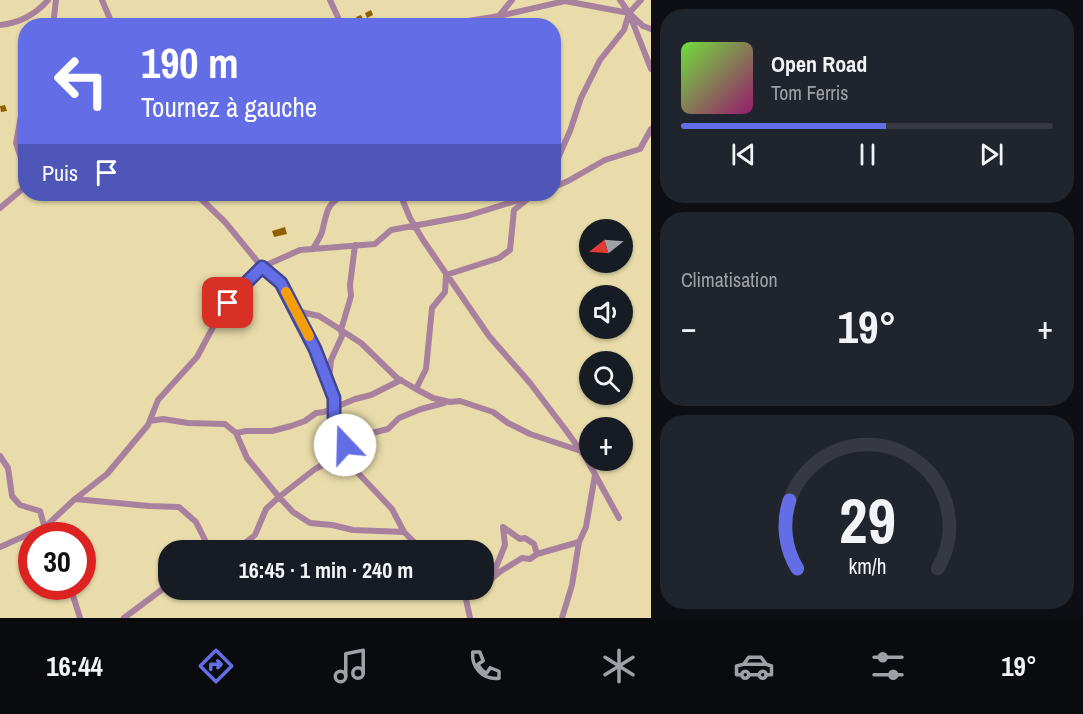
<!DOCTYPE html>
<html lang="fr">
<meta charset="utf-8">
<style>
body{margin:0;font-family:"Archivo Narrow",sans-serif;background:#20242c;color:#f1f3f6;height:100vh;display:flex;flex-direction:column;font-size:22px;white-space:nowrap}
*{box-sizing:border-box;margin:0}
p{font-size:20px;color:#9ea1a6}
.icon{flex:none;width:33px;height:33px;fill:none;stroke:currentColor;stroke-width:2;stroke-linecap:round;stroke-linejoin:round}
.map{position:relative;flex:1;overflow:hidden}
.sheet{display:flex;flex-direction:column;gap:9px;padding:9px;background:#0d0f14;width:432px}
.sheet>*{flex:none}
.hud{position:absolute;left:18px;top:18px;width:543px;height:183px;border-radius:24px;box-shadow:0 2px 4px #0004;background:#626de6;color:#fff;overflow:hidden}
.needle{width:39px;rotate:253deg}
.fabs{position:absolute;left:579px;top:219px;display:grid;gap:12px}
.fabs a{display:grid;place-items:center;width:54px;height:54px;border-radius:50%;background:#171b24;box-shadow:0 2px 4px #0004;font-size:30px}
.speed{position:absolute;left:18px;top:522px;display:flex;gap:12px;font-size:30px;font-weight:700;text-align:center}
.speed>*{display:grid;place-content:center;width:78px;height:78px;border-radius:50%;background:#171b24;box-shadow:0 2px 4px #0004;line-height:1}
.speed .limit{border:9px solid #d22;background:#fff;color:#111}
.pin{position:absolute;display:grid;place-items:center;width:51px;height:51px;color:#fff;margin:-26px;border-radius:12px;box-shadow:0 3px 9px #0006}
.me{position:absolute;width:66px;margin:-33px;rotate:339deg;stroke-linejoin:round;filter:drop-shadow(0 0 4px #0008)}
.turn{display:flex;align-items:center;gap:21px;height:126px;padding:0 24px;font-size:27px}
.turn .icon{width:78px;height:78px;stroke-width:2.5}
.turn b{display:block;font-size:42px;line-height:51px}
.then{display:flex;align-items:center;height:57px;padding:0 24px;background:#0003;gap:12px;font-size:22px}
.big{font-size:45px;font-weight:800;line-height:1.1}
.sheet .tile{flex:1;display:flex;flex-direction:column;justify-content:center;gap:9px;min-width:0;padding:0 21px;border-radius:24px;background:#20242c}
.sheet .dial{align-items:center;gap:0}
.dial svg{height:156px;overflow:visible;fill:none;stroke:#363941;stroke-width:7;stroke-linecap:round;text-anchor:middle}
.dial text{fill:#f1f3f6;stroke:none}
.song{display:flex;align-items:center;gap:18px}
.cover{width:72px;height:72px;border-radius:9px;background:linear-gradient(135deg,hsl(100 70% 55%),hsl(320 70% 35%))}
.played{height:6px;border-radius:3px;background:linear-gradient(90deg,#626de6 55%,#363941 55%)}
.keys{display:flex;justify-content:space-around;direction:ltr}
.heat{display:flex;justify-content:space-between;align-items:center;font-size:33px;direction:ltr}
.trip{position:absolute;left:158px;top:540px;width:336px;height:60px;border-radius:24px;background:#171b24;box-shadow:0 2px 4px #0004;font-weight:800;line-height:60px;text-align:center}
.tab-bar{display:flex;height:96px;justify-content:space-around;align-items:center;background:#090b0e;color:#9ea1a6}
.tab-bar .icon{width:42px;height:42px}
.tab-bar .on{color:#626de6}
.tab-bar b{font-size:27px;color:#f1f3f6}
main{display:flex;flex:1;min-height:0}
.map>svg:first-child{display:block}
.building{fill:#906000}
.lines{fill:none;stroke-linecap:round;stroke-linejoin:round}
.minor{stroke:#a8819e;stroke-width:6}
.route-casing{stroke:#404796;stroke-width:15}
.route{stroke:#626de6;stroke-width:10}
.slow{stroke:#f59e0b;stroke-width:10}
</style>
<main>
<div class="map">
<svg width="651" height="618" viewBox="0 0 651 618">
<rect width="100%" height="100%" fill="#e9dcaa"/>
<path class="building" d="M371 10 373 15 367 18 365 13Z
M361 15 364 21 359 23 356 17Z
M5 105 7 111 1 112 0 106Z
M285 227 287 234 274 237 272 231Z"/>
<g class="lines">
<path class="minor" d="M102 0 113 26
M330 0 342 26
M620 0 629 13 651 69
M499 16 512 0
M0 25C20 23 35 15 48 0
M53 26 56 0
M438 26 499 16 565 1 629 13 643 26 651 29
M26 89 16 143 26 173
M554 167 570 131 581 98 600 60 624 30 629 13 641 0
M554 187 568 181 605 160 640 149 651 129
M400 194 410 218 423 240 489 336 530 383 565 429 586 458 619 518
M529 198 514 210 510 250 499 258 446 275 445 292 432 308 426 369 416 389 433 398 450 402 460 401 493 412 508 423 530 434 581 451
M0 208 26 186
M313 249C316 243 320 238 322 232 327 212 326 203 346 194
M296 311 319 316 341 330 361 343 397 378 416 389
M329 381 331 360 342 336 341 330 351 296 350 285 355 245
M150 421 163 419 188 423 225 424 236 433 247 458 279 497 315 469 347 452 334 417V398L329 381 315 349 281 283 262 267 225 222 196 194
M236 433 246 431H272L291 426 305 421 316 413 324 412 355 399 371 395 401 380
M345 445 356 442 368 434 388 429 399 418 421 409 444 403
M347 452 358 473 392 509 404 532 422 550
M0 456 8 468 12 496 20 505 40 511 47 536
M75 499 149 506 179 507 196 522 210 550
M0 547 45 527 75 499 107 474 148 425 158 400 197 357 219 316 238 291 262 267 300 250 375 244 391 230 467 216 538 194
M236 550 255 535 266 509 279 497 293 512 310 523 332 525 353 530 404 532
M492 577 505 545 503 527 520 539 525 538 534 544 537 554
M483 582 490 580 501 571 522 558 530 559 537 554 579 542 586 527 595 475
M70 586 80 618
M464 590 470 618
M124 618 168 585
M562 618 572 585 579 542"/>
</g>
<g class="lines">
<g class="route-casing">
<path id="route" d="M228 303 238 291 262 267 281 283 315 349 334 398V417L345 445"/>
</g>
<use href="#route" class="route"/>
<path class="slow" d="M286 292 309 336"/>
</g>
</svg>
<div class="fabs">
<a><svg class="needle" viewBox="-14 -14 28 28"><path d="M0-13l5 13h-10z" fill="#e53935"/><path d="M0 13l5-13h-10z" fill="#9ea1a6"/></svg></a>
<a><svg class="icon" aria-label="sound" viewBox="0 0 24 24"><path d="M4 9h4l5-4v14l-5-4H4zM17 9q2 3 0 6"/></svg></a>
<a><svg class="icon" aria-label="search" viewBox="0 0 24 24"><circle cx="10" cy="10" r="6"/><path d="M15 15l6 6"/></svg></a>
<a>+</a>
</div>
<div class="speed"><div class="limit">30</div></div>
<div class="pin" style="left:228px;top:303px;background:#d93025"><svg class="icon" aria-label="arrive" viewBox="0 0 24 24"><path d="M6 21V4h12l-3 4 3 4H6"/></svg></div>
<svg class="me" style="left:345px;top:445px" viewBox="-20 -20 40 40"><circle r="19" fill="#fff"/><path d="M0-13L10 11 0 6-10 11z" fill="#626de6"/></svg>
<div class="trip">16:45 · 1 min · 240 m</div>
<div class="hud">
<div class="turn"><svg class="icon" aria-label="left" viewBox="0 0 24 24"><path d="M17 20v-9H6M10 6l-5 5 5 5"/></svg><div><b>190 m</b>Tournez à gauche</div></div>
<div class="then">Puis<svg class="icon" aria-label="arrive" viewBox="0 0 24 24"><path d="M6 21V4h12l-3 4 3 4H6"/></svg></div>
</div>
</div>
<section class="sheet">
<div class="tile">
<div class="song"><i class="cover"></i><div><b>Open Road</b><p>Tom Ferris</p></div></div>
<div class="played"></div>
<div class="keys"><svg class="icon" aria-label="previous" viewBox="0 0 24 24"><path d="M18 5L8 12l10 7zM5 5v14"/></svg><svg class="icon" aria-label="pause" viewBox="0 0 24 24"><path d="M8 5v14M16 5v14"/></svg><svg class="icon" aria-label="next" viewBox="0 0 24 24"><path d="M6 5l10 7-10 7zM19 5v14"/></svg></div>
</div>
<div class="tile"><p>Climatisation</p>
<div class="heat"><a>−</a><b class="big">19°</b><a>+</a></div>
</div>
<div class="tile dial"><svg viewBox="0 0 100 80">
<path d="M14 69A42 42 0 1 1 86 69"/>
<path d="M14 69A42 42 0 0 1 10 34" stroke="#626de6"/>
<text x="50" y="56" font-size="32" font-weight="700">29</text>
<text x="50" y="72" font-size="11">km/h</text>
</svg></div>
</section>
</main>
<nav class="tab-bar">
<b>16:44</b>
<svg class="icon on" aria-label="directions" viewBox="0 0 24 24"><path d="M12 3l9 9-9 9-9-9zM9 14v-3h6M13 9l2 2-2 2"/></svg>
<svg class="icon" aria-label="music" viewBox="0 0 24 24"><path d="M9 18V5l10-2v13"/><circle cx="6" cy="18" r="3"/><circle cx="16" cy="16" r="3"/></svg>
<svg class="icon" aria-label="phone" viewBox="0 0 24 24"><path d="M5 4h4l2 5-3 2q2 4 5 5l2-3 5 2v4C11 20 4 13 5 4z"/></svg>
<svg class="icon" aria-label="climate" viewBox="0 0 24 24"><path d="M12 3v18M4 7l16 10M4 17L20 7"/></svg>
<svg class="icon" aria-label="car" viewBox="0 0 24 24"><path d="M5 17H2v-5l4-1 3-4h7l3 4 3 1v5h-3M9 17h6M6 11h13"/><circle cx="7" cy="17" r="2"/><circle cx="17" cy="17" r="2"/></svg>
<svg class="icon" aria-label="filters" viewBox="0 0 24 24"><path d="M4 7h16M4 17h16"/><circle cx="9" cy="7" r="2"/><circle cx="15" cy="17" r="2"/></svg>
<b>19°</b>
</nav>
